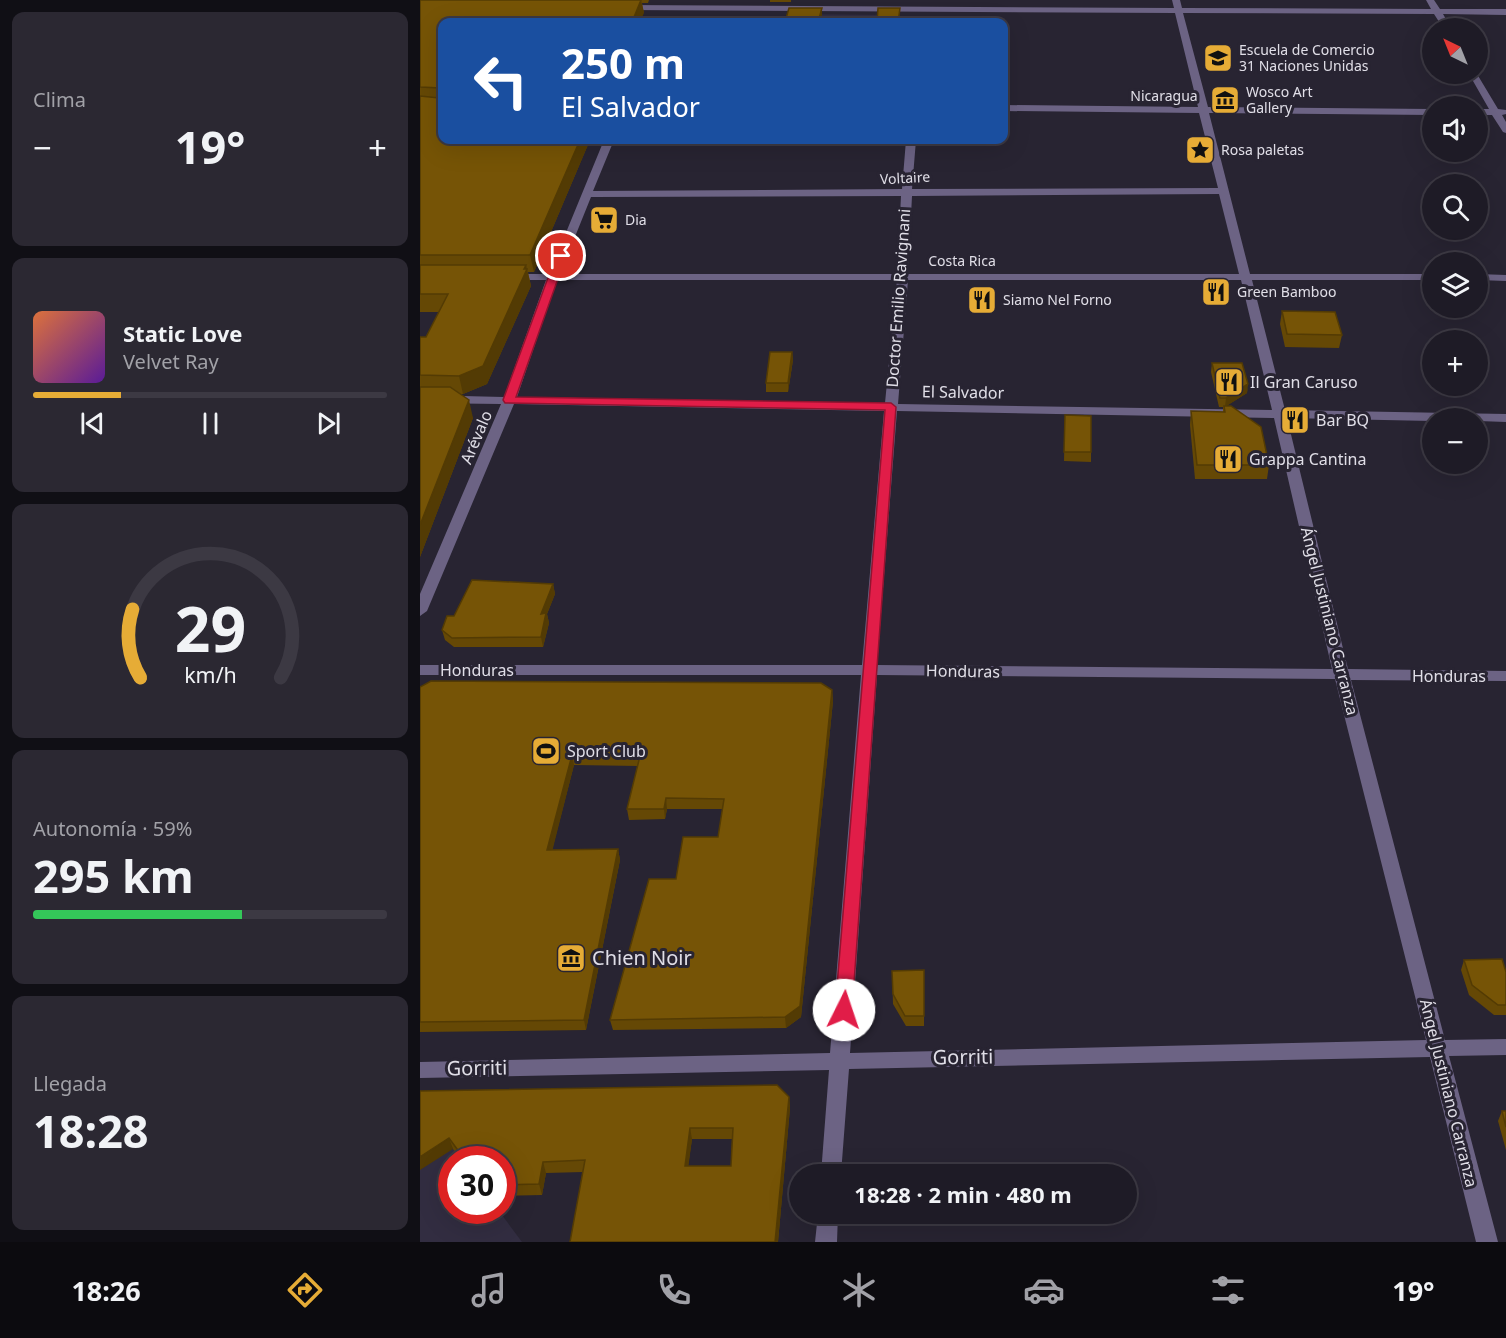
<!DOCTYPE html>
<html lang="es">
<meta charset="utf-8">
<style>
body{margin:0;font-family:"Noto Sans",sans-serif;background:#2b2832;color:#f1f3f6;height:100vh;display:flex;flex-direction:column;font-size:22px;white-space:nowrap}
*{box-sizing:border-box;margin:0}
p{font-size:20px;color:#a1a1a7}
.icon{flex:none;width:33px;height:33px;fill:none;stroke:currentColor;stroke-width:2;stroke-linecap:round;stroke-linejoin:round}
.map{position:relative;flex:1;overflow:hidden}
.drawer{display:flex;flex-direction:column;gap:12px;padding:12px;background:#100f15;width:420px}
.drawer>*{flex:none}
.banner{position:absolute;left:18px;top:18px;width:570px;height:126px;border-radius:12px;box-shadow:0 6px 24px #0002,0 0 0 2px #3c3943;background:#1a4fa0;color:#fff;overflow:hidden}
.needle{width:39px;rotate:317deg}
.fabs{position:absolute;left:1002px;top:18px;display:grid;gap:12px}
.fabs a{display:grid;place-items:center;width:66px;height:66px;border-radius:50%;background:#1e1b26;box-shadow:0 6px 24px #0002,0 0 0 2px #3c3943;font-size:30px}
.speed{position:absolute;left:18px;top:1146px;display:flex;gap:12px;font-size:30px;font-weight:700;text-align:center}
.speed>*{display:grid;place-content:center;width:78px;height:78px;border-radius:50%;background:#1e1b26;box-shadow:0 6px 24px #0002,0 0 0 2px #3c3943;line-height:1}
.speed .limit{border:9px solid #d22;background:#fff;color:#111}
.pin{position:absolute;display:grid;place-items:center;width:51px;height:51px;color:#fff;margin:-26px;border:3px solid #fff;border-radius:50%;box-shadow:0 2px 6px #0007}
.me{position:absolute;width:66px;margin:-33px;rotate:4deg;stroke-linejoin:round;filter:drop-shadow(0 0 4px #0008)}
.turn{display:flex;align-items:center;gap:21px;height:126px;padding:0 24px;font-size:27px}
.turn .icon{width:78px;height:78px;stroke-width:2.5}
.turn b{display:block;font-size:42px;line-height:51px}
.big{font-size:45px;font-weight:700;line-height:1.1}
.drawer .card{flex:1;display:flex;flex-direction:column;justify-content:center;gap:9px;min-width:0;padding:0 21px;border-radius:12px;background:#2b2832}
.drawer .dial{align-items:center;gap:0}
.dial svg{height:156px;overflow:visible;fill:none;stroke:#3c3943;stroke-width:7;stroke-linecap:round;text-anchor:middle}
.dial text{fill:#f1f3f6;stroke:none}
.song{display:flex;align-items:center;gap:18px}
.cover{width:72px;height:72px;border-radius:9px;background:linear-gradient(135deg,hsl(20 70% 55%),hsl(270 70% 35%))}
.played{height:6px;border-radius:3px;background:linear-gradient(90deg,#e6ac36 25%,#3c3943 25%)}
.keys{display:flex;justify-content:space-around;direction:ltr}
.heat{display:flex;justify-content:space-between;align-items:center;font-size:33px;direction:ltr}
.charge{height:9px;border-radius:4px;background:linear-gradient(90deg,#34c759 59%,#3c3943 0)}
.trip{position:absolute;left:369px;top:1164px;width:348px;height:60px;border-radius:30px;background:#1e1b26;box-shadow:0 6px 24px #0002,0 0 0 2px #3c3943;font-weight:700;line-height:60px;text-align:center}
.tabs{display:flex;height:96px;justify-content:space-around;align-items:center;background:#0c0b0f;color:#a1a1a7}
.tabs .icon{width:42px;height:42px}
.tabs .selected{color:#e6ac36}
.tabs b{font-size:27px;color:#f1f3f6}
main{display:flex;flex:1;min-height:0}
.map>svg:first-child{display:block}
.built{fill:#322d41}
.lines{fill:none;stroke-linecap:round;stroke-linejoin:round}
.street{fill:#6c6384;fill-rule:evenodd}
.wall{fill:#654805;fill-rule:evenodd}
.shaded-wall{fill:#533b04}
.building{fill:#765406;stroke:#533b04;stroke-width:1.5;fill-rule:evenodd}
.route{fill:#e11d48;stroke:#92132f;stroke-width:1.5}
.labels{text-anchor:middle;stroke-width:6;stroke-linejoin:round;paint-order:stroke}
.far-poi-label{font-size:14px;fill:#e0dee7;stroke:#282432;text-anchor:start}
.far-street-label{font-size:14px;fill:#e0dee7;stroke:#282432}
.street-label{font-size:16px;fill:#e0dee7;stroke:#282432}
.poi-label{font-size:16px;fill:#e0dee7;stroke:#282432;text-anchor:start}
.near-poi-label{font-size:20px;fill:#e0dee7;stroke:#282432;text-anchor:start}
.near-street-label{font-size:20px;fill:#e0dee7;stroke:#282432}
</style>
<main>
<section class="drawer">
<div class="card"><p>Clima</p>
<div class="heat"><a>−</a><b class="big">19°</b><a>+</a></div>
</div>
<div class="card">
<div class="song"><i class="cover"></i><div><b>Static Love</b><p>Velvet Ray</p></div></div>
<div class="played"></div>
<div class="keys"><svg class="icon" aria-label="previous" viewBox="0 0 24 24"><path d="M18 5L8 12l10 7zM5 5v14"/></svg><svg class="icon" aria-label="pause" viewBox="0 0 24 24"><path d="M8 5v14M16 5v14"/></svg><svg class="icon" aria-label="next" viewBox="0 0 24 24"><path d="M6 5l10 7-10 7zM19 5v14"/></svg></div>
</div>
<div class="card dial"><svg viewBox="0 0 100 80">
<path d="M14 69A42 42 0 1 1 86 69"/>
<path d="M14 69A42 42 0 0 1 10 34" stroke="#e6ac36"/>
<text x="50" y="56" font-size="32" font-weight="700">29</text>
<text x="50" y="72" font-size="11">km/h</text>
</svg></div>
<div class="card"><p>Autonomía · 59%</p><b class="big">295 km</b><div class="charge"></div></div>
<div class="card"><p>Llegada</p><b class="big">18:28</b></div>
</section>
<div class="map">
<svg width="1086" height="1242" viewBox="0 0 1086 1242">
<rect width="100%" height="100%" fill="#282432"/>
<path class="built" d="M369 14 480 15 479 22H366Z
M0 1103 41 1159 32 1160V1210L79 1211 102 1242H0Z"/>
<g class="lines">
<path class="street" d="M752 0H760L762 8 1011 9 1006 0H1014L1020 9H1086V15L1023 14 1031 28H1023L1014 14 763 13 788 107 1012 109V115L789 113 830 274H1012V280H832L865 410 1086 414V422L1058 421V418H1012V421L867 418 928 669 1086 671V681L931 680 1025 1040 1086 1039V1055L1029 1056 1078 1242H1056L1010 1057 429 1069 421 1174H401L409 1070 0 1078V1062L410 1053 441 675H0V665H442L464 411 94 404 7 611 0 616V594L81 404 0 403V395L84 397 126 280H90L84 277 90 274H129L184 140H194L173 191 482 189 486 140H496L492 189 798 188 779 113 584 111V105L778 107 755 13 204 10 201 9V5L754 8ZM799 194 819 274H488L492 196ZM481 196 477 274H140L171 197ZM137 280H477L465 403 97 397ZM488 280H821L852 410 478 404ZM477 411 854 418 912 669 457 665ZM457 675 915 679 1006 1040 430 1053Z
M1049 74H1057L1078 109 1086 110V114L1082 115 1086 122V133L1083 132 1072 115H1058V109H1069Z
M1058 274 1086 275V281L1058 280Z
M398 1214H418L417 1242H395Z"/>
</g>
<path class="wall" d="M0 0H229L228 3H222L224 13 22 22V140H170L114 272H108L111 286 67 384 43 394H40L53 418 0 557V337H6L19 312H0Z
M350 0H371V2H350Z
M862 311 922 335 919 348 865 347 860 324Z
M372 352 373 360 368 392H346V383Z
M792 363 828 384 827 393 806 406 849 465 847 479H775L770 425 771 411 803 412V407H799L791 372Z
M645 415 671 452V462L644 461Z
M133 584 135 594 127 614 129 623 123 647H34L25 640 22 630 34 616Z
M0 687 412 690 413 701 381 1017 366 1028 193 1030 190 1020 256 879 298 837 303 809H247L245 819 209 820 207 809 218 766 154 765 132 850 198 849 200 860 166 1030 0 1032Z
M1044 960 1086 972V1015H1074L1049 995 1041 970Z
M504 970V1026H486L473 1004 472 971Z
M0 1091 369 1097 370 1108 358 1242H150L163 1172 126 1173 122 1195 82 1196V1160H41L33 1149ZM272 1139H312L311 1166H268Z
M1082 1111H1086V1150L1078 1121Z"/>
<path class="shaded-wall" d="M221 0 224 13 220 22H212Z
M402 8V15L401 22H398Z
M160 140H170L114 272 110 255Z
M106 265 111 286 67 384 43 394 39 376Z
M372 352 373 360 368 392V383Z
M828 384 827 393 805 407 806 398Z
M49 400 53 418 0 557V525Z
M133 584 135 594 127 614 129 623 123 647 121 637V614Z
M412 690 413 701 381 1017 366 1028 365 1017Z
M152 755 154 765 130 860 127 850Z
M246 798 247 809 245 819 244 809Z
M198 849 200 860 166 1030 164 1020Z
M369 1097 370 1108 358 1242H355Z
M270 1128 272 1139 267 1177 265 1166Z
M29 1138 33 1149 0 1170V1157Z
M123 1162 126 1173 122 1195 119 1184Z"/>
<path class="building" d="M0 0H221L212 22H22V140H160L110 255H0V96L19 98 20 88 0 87Z
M369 8H402L398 22H365Z
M458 8H480L478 22H457Z
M0 265H106L104 269H107L63 366 39 376 0 375V337H6L28 294H0Z
M862 311 915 312 922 335 867 334Z
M350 352H372L368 383H346Z
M792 363H822L828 384 806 398H800Z
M0 387H30L49 400 0 525Z
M804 406H811L841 427 849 465H777L771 411 805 412Z
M645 415 671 416V452H644Z
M52 580 133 584 121 614 126 613 121 637 32 638 22 630 27 616H34Z
M11 681 401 683 412 690 380 1006 365 1017 190 1020 229 879H256L263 837H298L304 799 246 798 244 809H207L220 756 152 755 127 850 198 849 164 1020 0 1022V687Z
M1082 959 1086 972V1005H1078L1052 985 1044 960Z
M504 970V1016H485L473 994 472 971Z
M357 1085 369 1097 355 1242H150L165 1160 123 1162 119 1184 82 1185V1160H45L29 1138 0 1157V1091ZM270 1128H313L311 1166H265Z
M1082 1111H1086V1127Z"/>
<path class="route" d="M141 253 146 256 96 397 471 403 476 407 432 1010 430 1015H417L415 1010 465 410 85 403 83 400 136 256Z"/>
<defs>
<g id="school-square" transform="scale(1.5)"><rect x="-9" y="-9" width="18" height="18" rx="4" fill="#e6ac36" stroke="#282432"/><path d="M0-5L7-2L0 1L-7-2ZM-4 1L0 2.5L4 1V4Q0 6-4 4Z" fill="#111"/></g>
<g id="museum-square" transform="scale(1.5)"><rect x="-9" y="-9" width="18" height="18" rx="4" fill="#e6ac36" stroke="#282432"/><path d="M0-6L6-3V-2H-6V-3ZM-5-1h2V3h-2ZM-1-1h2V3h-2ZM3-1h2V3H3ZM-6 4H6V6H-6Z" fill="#111"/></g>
<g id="sight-square" transform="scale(1.5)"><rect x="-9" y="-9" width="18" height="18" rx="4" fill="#e6ac36" stroke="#282432"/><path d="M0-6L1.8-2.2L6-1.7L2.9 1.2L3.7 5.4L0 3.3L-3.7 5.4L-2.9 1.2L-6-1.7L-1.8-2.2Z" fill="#111"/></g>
<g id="supermarket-square" transform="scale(1.5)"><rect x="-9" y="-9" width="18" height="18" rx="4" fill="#e6ac36" stroke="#282432"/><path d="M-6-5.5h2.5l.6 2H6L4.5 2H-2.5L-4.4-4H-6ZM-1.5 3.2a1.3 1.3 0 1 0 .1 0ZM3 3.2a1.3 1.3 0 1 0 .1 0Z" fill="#111"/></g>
<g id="restaurant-square" transform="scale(1.5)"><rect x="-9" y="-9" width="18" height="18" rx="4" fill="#e6ac36" stroke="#282432"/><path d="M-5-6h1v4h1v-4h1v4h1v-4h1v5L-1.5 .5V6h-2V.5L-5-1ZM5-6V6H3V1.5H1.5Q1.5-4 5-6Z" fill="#111"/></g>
<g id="stadium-square" transform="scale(1.5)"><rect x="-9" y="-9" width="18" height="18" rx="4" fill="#e6ac36" stroke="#282432"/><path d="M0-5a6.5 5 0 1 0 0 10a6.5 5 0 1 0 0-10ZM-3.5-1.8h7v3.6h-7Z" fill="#111"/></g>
</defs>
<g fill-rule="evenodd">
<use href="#school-square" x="798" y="58"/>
<use href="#museum-square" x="805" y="100"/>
<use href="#sight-square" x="780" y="150"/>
<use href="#supermarket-square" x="184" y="220"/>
<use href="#restaurant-square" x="796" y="292"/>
<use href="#restaurant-square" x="562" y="300"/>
<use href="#restaurant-square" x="809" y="382"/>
<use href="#restaurant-square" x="875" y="420"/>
<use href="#restaurant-square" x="808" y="459"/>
<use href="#stadium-square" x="126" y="751"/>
<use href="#museum-square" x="151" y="958"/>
</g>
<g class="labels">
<g class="far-poi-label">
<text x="819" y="55">Escuela de Comercio<tspan x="819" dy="16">31 Naciones Unidas</tspan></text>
<text x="826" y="97">Wosco Art<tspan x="826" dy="16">Gallery</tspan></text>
<text x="801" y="155">Rosa paletas</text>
<text x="205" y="225">Dia</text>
<text x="817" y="297">Green Bamboo</text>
<text x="583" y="305">Siamo Nel Forno</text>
</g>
<g class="far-street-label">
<text x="744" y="101">Nicaragua</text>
<text transform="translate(485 178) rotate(-3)" y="5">Voltaire</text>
<text x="542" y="266">Costa Rica</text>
</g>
<g class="street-label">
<text transform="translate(478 298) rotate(-86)" y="6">Doctor Emilio Ravignani</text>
<text transform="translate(543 392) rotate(1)" y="6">El Salvador</text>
<text transform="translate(56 437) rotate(-67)" y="6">Arévalo</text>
<text transform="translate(910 621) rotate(76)" y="6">Ángel Justiniano Carranza</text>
<text x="57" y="676">Honduras</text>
<text transform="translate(543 671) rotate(1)" y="6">Honduras</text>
<text x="1029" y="682">Honduras</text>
<text transform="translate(1029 1093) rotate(76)" y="6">Ángel Justiniano Carranza</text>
</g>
<g class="poi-label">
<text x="830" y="388">Il Gran Caruso</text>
<text x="896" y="426">Bar BQ</text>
<text x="829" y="465">Grappa Cantina</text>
<text x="147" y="757">Sport Club</text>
</g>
<g class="near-poi-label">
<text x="172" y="965">Chien Noir</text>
</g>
<g class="near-street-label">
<text transform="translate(543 1057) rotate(-1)" y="7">Gorriti</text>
<text transform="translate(57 1068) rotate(-1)" y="7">Gorriti</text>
</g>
</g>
</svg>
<div class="fabs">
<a><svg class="needle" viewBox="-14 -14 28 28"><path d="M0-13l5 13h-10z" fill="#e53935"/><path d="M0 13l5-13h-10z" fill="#a1a1a7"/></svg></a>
<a><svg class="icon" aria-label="sound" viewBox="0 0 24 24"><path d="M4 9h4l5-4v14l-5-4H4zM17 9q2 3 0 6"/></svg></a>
<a><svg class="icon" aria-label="search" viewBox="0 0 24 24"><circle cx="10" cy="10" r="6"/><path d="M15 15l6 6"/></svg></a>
<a><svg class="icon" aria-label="layers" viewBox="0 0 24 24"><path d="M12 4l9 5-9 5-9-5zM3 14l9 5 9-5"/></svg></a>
<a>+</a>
<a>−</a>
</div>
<div class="speed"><div class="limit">30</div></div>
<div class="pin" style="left:141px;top:256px;background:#d93025"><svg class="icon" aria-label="arrive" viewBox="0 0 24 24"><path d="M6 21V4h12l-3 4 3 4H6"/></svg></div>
<svg class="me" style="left:424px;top:1010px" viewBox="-20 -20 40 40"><circle r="19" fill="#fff"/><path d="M0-13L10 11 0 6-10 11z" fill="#e11d48"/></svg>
<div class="trip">18:28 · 2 min · 480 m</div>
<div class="banner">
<div class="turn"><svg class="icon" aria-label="left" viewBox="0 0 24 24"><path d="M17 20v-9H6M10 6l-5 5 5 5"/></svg><div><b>250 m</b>El Salvador</div></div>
</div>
</div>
</main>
<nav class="tabs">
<b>18:26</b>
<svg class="icon selected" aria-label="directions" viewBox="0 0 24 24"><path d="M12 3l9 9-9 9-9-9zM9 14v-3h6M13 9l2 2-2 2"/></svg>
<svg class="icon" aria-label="music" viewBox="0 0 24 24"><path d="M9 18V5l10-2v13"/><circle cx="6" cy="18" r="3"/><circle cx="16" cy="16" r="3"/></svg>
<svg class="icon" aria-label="phone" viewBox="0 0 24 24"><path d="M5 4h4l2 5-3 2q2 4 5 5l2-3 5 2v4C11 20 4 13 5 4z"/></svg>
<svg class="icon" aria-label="climate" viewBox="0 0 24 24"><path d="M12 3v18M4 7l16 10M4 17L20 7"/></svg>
<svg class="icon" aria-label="car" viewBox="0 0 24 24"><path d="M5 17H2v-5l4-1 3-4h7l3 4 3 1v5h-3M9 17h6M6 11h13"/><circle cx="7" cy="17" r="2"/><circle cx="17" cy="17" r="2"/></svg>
<svg class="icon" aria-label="filters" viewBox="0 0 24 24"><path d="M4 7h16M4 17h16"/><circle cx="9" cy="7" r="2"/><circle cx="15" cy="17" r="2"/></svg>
<b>19°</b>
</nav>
